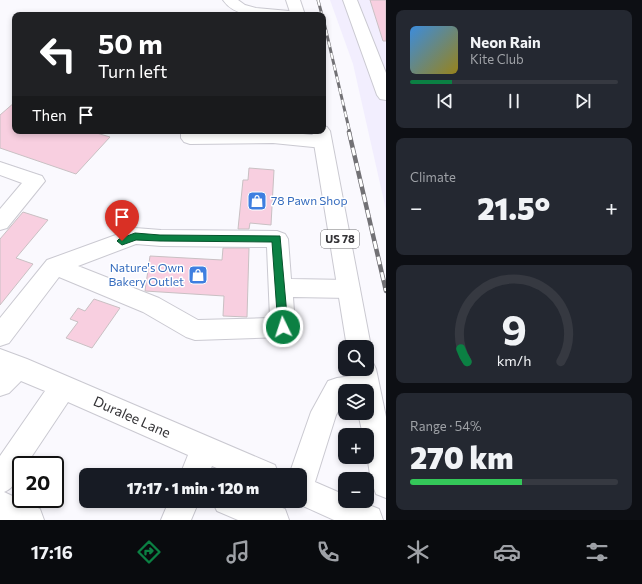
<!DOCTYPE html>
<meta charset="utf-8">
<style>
body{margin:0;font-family:Commissioner,sans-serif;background:#242831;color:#f1f3f6;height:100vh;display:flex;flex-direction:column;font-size:15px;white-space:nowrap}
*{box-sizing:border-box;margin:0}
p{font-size:13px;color:#9ea1a6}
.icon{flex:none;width:22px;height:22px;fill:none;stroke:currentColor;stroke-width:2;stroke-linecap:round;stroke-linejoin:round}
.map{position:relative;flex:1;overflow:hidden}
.details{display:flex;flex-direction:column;gap:10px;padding:10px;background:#0d0f14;width:256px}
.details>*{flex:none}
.guide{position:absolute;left:12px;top:12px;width:314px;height:122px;border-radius:8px;box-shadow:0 2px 6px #0003;background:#202124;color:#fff;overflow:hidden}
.controls{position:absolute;left:338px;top:340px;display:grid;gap:8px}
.controls a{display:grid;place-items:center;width:36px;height:36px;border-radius:8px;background:#171b24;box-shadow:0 2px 6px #0003;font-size:20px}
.speed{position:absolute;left:12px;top:456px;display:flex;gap:8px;font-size:20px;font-weight:700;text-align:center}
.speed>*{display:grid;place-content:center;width:52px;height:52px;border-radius:50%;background:#171b24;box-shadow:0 2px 6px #0003;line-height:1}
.speed .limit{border:2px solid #111;border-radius:6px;background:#fff;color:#111}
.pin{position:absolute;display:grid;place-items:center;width:34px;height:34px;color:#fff;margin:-41px -17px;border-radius:50% 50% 50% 0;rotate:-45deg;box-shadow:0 0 4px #0007}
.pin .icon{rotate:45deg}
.me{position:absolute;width:44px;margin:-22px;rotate:356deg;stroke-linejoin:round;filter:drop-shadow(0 0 3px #0008)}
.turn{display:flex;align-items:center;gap:14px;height:84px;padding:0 20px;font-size:18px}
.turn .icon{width:52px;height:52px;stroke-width:2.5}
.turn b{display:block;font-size:28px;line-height:34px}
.then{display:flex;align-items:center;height:38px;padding:0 20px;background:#0003;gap:8px;font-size:15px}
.big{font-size:30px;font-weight:800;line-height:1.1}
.details .widget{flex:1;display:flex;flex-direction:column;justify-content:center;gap:6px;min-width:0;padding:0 14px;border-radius:8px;background:#242831}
.details .dial{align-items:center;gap:0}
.dial svg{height:104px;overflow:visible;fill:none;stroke:#363941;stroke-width:7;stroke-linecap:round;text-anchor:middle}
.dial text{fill:#f1f3f6;stroke:none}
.song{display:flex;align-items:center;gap:12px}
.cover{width:48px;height:48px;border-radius:6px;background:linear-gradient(135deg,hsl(210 70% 55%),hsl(50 70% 35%))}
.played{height:4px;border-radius:2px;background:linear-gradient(90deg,#0b8043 20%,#363941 20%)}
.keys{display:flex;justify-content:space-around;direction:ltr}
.heat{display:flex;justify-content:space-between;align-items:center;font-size:22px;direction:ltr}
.charge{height:6px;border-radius:3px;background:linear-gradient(90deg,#34c759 54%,#363941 0)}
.trip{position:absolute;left:79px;top:468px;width:228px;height:40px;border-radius:8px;background:#171b24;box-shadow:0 2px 6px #0003;font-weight:800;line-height:40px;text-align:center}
.dock{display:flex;height:64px;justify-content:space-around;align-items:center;background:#090b0e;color:#9ea1a6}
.dock .icon{width:28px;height:28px}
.dock .on{color:#0b8043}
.dock b{font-size:18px;color:#f1f3f6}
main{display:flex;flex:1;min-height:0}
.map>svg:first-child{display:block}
.built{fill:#f2eefe}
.building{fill:#f8cfe0;stroke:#c9c0c3}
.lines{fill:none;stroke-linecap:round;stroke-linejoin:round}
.minor-casing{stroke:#cac9d1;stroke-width:2}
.major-casing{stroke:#cac9d1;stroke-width:2}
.minor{fill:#fff;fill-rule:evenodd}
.major{fill:#fff;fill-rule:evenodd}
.rail-far1-casing{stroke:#727175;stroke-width:3}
.rail-casing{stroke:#727175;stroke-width:4.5}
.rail-far1{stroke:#fff;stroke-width:2;stroke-dasharray:6;stroke-linecap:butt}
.rail{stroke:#fff;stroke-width:3;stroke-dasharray:8;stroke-linecap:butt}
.route{fill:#0b8043;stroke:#07532c}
.labels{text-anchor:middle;stroke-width:3;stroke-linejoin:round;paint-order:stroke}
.shield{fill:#fff;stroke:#717072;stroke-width:1}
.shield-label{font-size:11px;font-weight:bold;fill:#343336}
.shop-label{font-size:12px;fill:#366cbe;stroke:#fff;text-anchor:start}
.near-street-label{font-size:14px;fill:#343336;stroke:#fff}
</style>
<main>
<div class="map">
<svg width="386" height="520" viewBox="0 0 386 520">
<rect width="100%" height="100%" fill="#faf9fe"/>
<path class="built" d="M330 0H386V210L353 64Z"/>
<path class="building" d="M370 0H386V41H383Z
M15 102V131H90L110 137 76 174 0 148V115Z
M249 168 274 170 271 225 250 223 249 229H238L243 180H248Z
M23 212 48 220 16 258 33 264 0 305V239Z
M223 248H249L247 317 223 316 224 296 145 291 150 256 222 260Z
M94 299 120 308 92 348 66 338 78 322 70 319 78 308 85 311Z"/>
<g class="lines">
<g class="minor-casing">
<path id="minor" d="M223 0H238L245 5 256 8 289 11 294 12 296 15C273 15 238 22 223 0Z
M343 0H357L386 73V100L380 99 377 95Z
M181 131H273L323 136 330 138 332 142 330 146 323 148 273 143 190 144 184 142 181 138Z
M0 162 42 176 45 181 7 228 0 230V209L22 183 0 175Z
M135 228 161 230 277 231 285 234 288 239 291 279 349 280 357 283 360 289 357 295 349 298 293 297 295 327 291 334 283 337 195 340 186 337 143 312 59 277 9 343 0 346V318L47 260ZM136 244 161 246 267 247 270 318 198 320 159 298 78 266Z
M0 349 27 359 275 465 279 475H233L212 466 208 475H180L188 455 68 402 26 465H21C21 476 14 488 4 492L40 509 44 520H0V456L45 391 21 381 9 393 0 396Z
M366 374 375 377 379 385 375 393 367 396V391H345V399L336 415 315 482 345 495V501H359L379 509 383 520H334L292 501H300V475H289L311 412 328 381 337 378Z
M169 501H199L191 520H161Z
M212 501H264L285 509 289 520H238L217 511Z"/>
</g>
<g class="major-casing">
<path id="major" d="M286 0H300L305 15H291Z
M323 126 327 127 330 131 371 347 367 354V347H347L312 131H323Z
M367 360 372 361 376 369 386 417V498L376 494C368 474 367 455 367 435H363L358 413H367V391H354L350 369H367Z"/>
</g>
<use href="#minor" class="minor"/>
<use href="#major" class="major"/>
<g class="rail-far1-casing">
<path id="rail-far1" d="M318 0 322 15
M323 18 350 133"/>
</g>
<g class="rail-casing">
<path id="rail" d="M349 132 386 291"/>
</g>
<use href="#rail-far1" class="rail-far1"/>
<use href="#rail" class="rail"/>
</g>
<path class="route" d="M135 233 160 235 280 236 288 327 286 330H279L278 327 272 242 160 241 136 240 122 245 117 241 119 239Z"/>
<defs>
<g id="shop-square" transform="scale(1)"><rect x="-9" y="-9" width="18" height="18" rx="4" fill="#3f7fe0" stroke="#fff"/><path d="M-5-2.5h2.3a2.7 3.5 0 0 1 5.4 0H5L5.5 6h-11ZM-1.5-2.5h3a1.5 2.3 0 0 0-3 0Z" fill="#fff"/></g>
</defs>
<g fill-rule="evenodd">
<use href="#shop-square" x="257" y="201"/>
<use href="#shop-square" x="198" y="275"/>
</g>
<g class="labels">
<rect class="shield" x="321" y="230" width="38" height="18" rx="3"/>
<g class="shield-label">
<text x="340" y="243">US 78</text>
</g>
<g class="shop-label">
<text x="271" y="205">78 Pawn Shop</text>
<text x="184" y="272" text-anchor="end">Nature's Own<tspan x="184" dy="14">Bakery Outlet</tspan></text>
</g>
<g class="near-street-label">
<text transform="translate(132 417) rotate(24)" y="5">Duralee Lane</text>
</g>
</g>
</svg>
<div class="controls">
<a><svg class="icon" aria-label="search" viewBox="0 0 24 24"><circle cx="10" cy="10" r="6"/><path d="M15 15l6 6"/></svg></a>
<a><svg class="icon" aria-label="layers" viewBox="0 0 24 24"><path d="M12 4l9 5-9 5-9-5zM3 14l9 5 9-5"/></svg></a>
<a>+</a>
<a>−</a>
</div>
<div class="speed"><div class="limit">20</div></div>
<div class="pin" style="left:122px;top:241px;background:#d93025"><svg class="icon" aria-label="arrive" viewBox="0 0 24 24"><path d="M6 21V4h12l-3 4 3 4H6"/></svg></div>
<svg class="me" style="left:283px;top:327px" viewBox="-20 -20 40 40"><circle r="17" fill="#0b8043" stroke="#fff" stroke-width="3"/><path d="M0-11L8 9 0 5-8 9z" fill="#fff"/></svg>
<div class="trip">17:17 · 1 min · 120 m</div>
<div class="guide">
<div class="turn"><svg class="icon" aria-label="left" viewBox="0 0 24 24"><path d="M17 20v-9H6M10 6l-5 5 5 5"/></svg><div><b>50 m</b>Turn left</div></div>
<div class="then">Then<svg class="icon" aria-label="arrive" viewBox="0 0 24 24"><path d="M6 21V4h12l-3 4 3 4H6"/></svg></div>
</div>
</div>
<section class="details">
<div class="widget">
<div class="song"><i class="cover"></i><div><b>Neon Rain</b><p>Kite Club</p></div></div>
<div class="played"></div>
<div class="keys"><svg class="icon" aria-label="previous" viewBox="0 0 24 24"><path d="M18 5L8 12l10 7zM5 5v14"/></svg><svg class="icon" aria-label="pause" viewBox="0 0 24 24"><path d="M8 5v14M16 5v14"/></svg><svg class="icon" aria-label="next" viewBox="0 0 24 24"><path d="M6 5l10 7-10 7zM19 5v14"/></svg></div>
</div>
<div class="widget"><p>Climate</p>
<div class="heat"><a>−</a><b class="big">21.5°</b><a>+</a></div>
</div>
<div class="widget dial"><svg viewBox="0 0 100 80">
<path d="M14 69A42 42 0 1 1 86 69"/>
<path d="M14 69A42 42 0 0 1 9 59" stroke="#0b8043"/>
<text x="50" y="56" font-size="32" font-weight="700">9</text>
<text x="50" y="72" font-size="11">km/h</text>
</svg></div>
<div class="widget"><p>Range · 54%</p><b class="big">270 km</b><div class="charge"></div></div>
</section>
</main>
<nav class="dock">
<b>17:16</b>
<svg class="icon on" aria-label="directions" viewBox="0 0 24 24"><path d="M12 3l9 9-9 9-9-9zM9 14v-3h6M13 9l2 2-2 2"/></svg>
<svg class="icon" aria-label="music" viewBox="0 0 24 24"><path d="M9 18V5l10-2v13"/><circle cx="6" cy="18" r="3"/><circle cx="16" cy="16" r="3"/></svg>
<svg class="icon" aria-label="phone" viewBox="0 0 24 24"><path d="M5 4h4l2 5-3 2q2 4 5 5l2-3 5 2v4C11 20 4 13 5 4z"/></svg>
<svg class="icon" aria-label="climate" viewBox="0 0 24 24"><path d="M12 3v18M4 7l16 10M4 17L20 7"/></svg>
<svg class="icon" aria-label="car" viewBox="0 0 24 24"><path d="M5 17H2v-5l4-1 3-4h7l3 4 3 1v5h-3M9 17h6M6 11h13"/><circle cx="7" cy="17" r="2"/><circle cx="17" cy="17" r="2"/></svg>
<svg class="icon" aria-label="filters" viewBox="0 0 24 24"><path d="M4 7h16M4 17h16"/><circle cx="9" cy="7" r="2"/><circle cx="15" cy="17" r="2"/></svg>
</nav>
